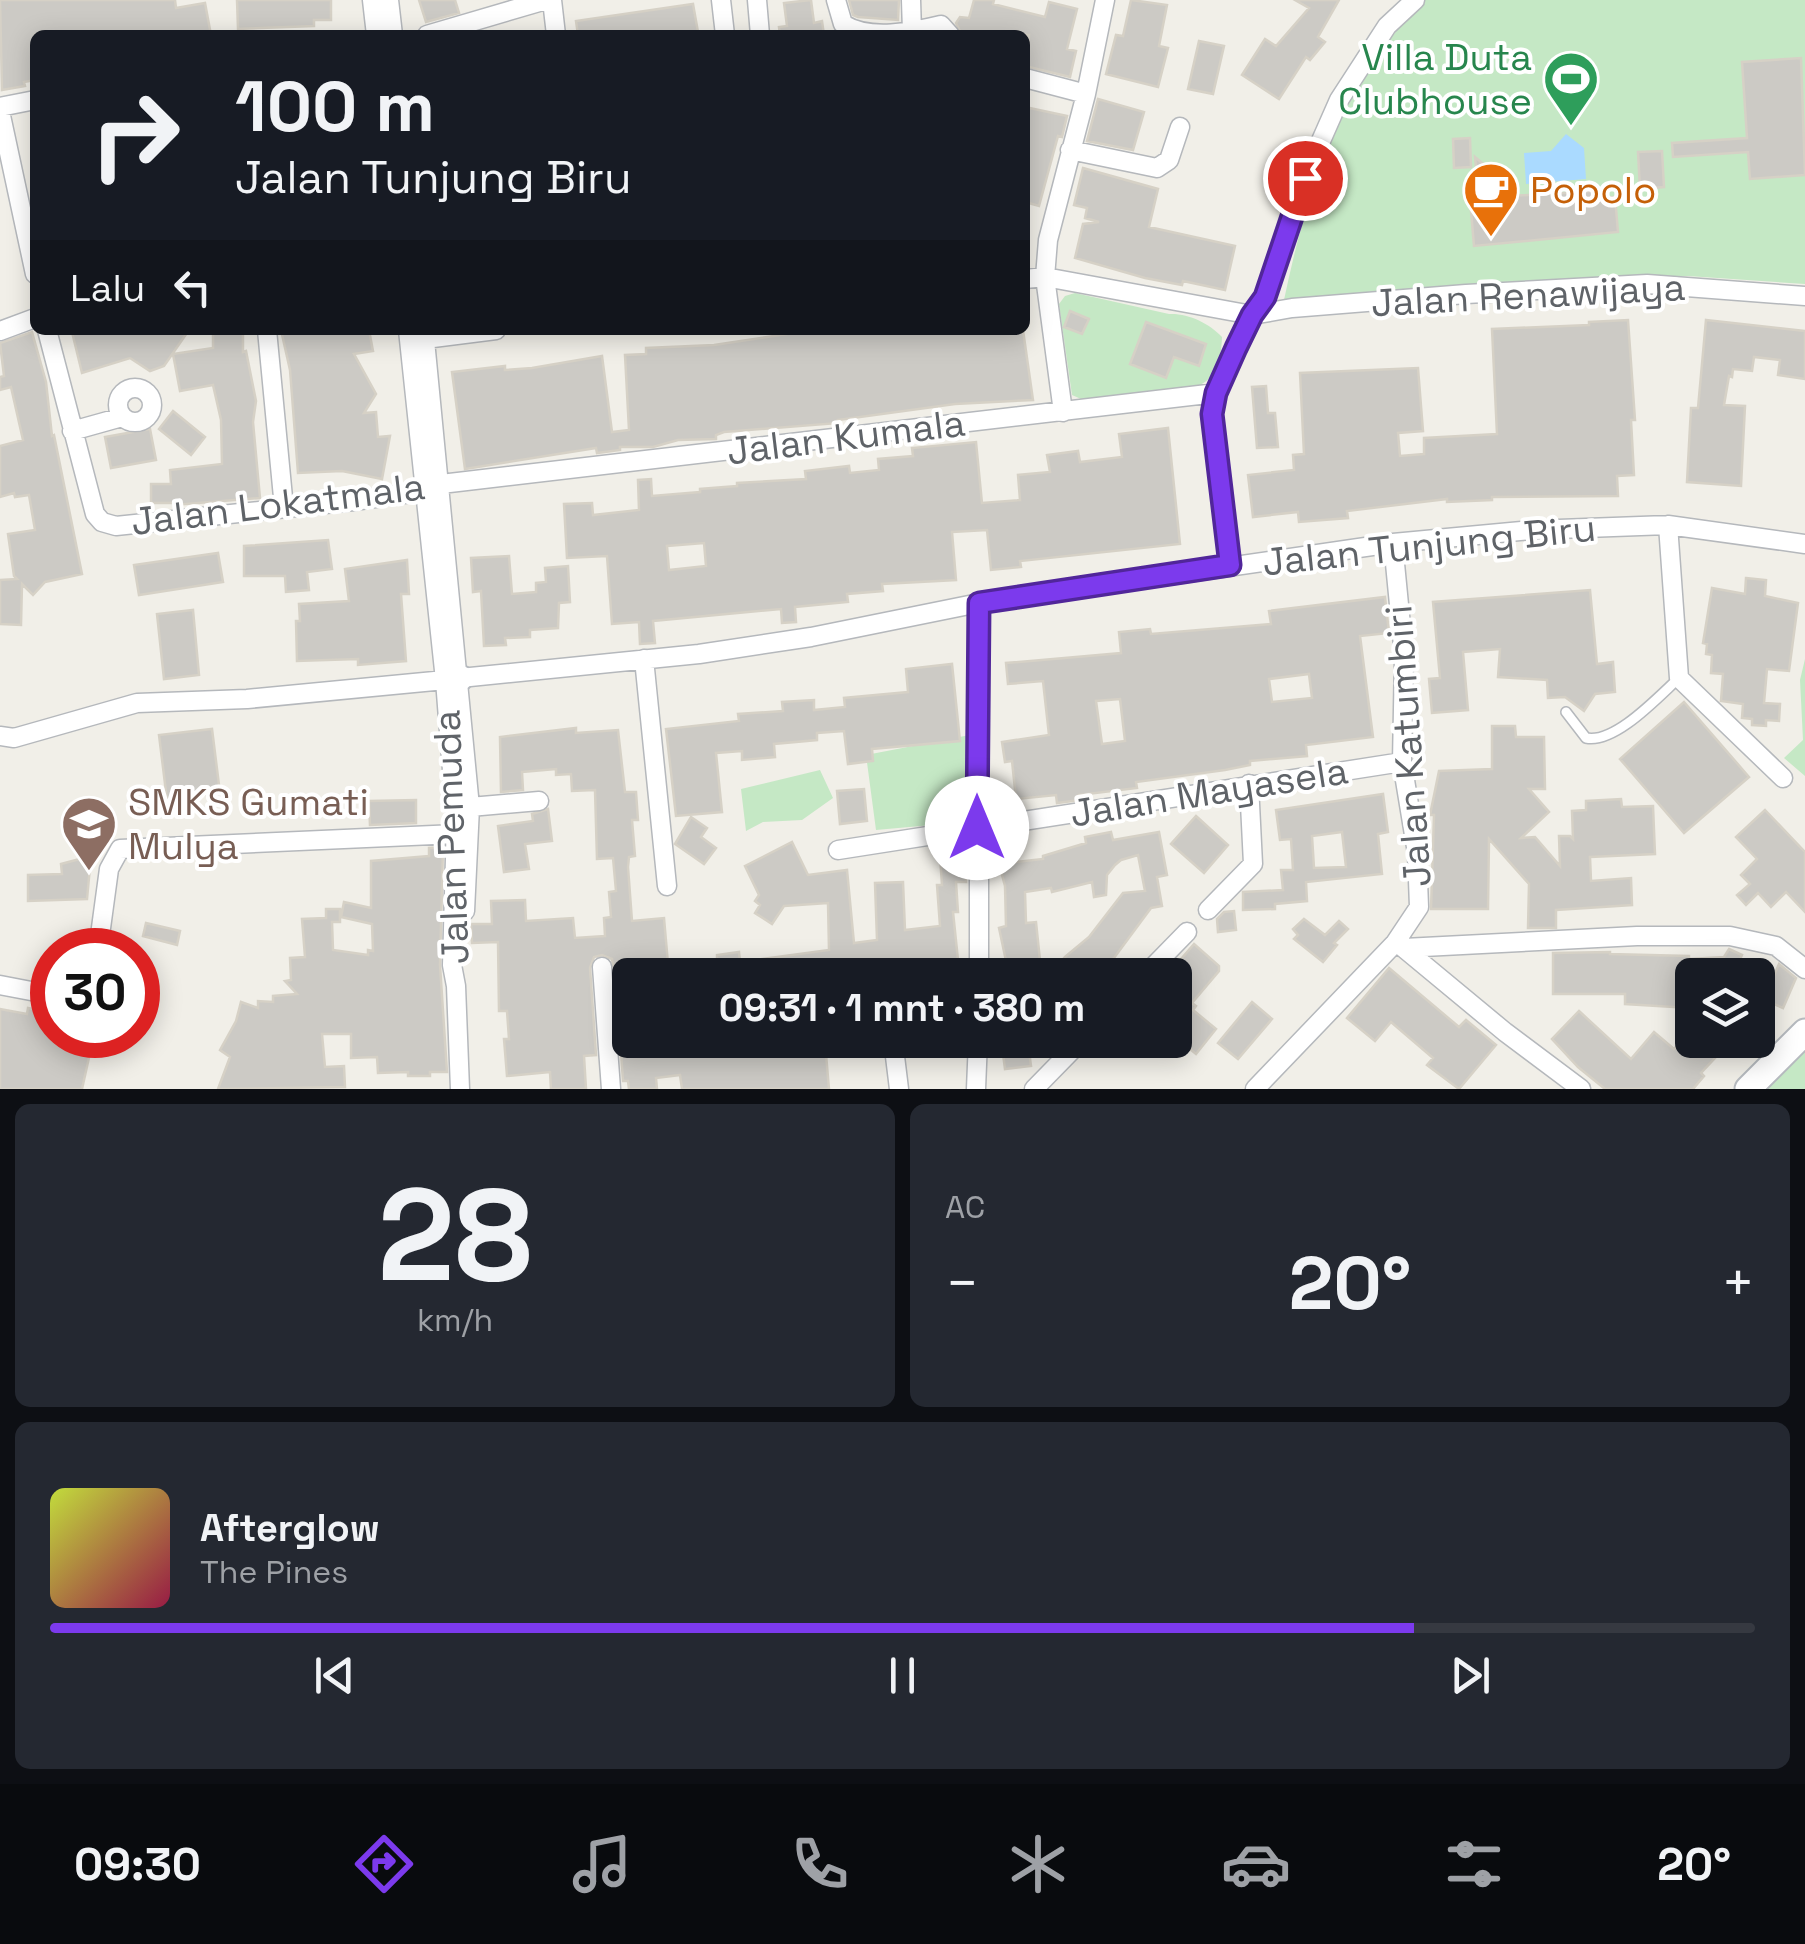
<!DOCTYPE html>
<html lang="id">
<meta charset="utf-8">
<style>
body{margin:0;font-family:"Space Grotesk",sans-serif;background:#242831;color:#f1f3f6;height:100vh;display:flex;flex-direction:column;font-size:38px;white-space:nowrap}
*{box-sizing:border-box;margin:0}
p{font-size:32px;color:#9ea1a6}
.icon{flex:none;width:55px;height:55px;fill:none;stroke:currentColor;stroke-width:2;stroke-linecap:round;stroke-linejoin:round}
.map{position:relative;height:1089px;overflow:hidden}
.details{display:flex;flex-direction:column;gap:15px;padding:15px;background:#0d0f14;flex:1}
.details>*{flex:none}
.guide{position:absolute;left:30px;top:30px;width:1000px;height:305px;border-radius:15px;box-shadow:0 5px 25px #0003;background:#171b24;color:#f1f3f6;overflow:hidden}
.buttons{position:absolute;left:1675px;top:958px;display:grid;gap:20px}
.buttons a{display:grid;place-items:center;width:100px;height:100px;border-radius:15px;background:#171b24;box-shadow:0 5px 25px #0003;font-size:50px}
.speed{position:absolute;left:30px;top:928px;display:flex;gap:20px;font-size:50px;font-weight:700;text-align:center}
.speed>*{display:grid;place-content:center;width:130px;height:130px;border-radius:50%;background:#171b24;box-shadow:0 5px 25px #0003;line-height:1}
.speed .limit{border:15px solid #d22;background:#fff;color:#111}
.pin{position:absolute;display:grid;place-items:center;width:85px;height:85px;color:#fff;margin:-42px;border:5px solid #fff;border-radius:50%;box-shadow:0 2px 10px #0007}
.me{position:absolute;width:110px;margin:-55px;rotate:0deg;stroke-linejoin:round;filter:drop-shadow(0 0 8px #0008)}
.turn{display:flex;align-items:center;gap:35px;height:210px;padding:0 40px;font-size:45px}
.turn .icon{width:130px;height:130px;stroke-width:2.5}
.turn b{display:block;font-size:70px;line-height:85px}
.then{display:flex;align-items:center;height:95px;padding:0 40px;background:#0003;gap:20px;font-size:38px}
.big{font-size:75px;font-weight:700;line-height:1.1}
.details .widget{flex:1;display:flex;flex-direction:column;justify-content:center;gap:15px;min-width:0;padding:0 35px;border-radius:15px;background:#242831}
.details .dial{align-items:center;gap:0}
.dial b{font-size:130px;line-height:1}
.song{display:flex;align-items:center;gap:30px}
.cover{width:120px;height:120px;border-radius:15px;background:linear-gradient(135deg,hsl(70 70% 55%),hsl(340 70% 35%))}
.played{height:10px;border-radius:5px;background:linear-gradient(90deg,#7c3aed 80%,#363941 80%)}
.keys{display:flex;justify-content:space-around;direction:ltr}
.heat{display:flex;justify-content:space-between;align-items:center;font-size:55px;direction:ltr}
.details .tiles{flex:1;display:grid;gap:15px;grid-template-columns:1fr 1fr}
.widget:last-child{grid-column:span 2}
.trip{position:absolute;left:612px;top:958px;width:580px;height:100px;border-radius:15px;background:#171b24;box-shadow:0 5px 25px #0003;font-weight:700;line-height:100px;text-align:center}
.tabs{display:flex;height:160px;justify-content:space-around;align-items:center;background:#090b0e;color:#9ea1a6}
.tabs .icon{width:70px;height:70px}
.tabs .active{color:#7c3aed}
.tabs b{font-size:45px;color:#f1f3f6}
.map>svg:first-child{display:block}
.green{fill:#c5e8c5}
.water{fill:#aadaff}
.building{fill:#cccac5;stroke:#d6d1c6;stroke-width:2.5;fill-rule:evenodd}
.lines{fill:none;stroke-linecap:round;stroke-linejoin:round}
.lane-casing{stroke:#b5b8bc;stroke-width:12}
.street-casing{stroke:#b5b8bc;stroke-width:21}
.secondary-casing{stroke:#b6babf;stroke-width:29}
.lane{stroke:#fff;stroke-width:9}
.street{stroke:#fff;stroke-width:18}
.secondary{stroke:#fff;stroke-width:25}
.route-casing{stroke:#51269a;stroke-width:25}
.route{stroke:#7c3aed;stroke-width:18}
.labels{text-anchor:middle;stroke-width:8;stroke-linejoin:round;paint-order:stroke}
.leisure-label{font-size:38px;fill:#27864d;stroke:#fff;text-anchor:end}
.food-label{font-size:38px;fill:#c56008;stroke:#fff;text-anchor:start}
.street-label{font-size:38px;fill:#5f6368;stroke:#fff}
.education-label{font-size:38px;fill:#785e54;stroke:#fff;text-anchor:start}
</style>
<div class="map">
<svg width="1805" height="1089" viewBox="0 0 1805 1089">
<rect width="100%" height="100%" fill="#f1efe8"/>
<path class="green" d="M1424 0H1805V284L1688 276 1284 300C1308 186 1340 86 1424 0Z
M1075 293 1169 314C1188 313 1209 323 1222 337 1221 357 1219 375 1200 385L1096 398 1081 399 1072 395 1059 304 1065 296Z
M1805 659V776L1784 758 1803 740 1800 680Z
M975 734 976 821 876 830 866 755Z
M820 770 833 798 802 820 763 822 746 831 741 789Z
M1805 1045V1089H1761Z"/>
<path class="water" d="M1566 134 1584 148 1586 179 1526 184 1524 153 1551 151Z"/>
<path class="building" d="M0 0H175L176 8 205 3 211 35H35V80L24 82 25 86 2 90Z
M237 0H331V20H314V26L238 29Z
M419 0H455L459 13 426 22Z
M811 0 814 23 822 21 824 35H780L779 27 787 26 784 3Z
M849 0H899L898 20 858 17 853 15Z
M974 0H994L993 4 1045 17 1049 2 1077 9 1067 49 1076 51 1070 77 1025 66 1029 35H962L956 23 960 17 969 18Z
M1131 0 1167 5 1159 46 1168 48 1158 87 1106 74 1116 35 1123 36Z
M1295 0H1339L1318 37 1325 42 1310 60 1306 57 1279 99 1242 75 1265 39 1276 46 1309 8Z
M693 4 698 32 578 35 576 21Z
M1199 41 1224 46 1213 94 1188 89Z
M1801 58 1805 175 1750 179 1748 152 1673 157 1672 143 1747 138 1742 62Z
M1098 99 1144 112 1133 150 1087 141Z
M1025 107 1067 116 1062 137 1058 136 1039 206 1025 202Z
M1470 138 1471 167 1454 168 1453 139Z
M1662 151 1664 187 1640 189 1638 152Z
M1475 157 1506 183 1494 197 1596 191V198L1615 197 1618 232 1474 246 1470 199 1479 198Z
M1083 168 1158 189 1149 227 1235 246 1225 290 1183 281 1182 285 1145 278 1075 258 1083 224 1099 222 1085 218 1087 208 1074 205Z
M1070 311 1089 319 1082 334 1064 327Z
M1628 320 1635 420H1631L1634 475 1617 476 1618 496 1492 497V500L1447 502V499L1347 511 1348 518 1299 522 1298 512 1253 517 1248 475 1294 470 1293 455 1304 454 1300 373 1418 368 1423 431 1398 433 1400 456 1424 454V438L1497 434 1492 329 1589 325V322Z
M1706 320 1805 331V379L1778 375 1780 360 1754 357 1752 371 1733 369 1732 377 1729 376 1724 405 1745 406 1741 486 1687 482 1691 408H1698Z
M1146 322 1206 344 1199 366 1174 357 1166 378 1130 364Z
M80 330H189L164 366 150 371 130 358 82 373 72 332Z
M213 330H243V352L246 351 256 401 253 422 260 498 174 505 173 503H151V484H171L170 470 222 464 221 420 213 385 180 391 173 354 213 348Z
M281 330H369L373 351 354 354 376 394 364 413 376 412 378 437 390 436 382 479 342 471 298 473 290 370Z
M814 330H1023L1033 400 955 404 838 420 839 423 724 432 716 435V439L678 440 653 447H620V450L597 453 596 448 465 469 452 372 505 366V370L532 368 602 356 612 432 629 430 625 355 646 354V348L714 345Z
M32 332 46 382 52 436 54 435 82 574 45 582 33 595 22 584 21 625 0 624V580L17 579 14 576 8 534 35 530 29 495 15 497 14 493 0 497V446L23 440 11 387 0 390V377L4 376 0 343Z
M1266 386 1268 413H1275L1278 447 1257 448 1252 387Z
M173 411 205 437 191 455 159 429Z
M1168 428 1180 544 1020 561 1021 567 991 570 987 530 952 532 956 580 882 584 883 591 847 594 848 602 795 607 796 622 782 623 781 609 653 621 655 643 640 644 639 622 612 624 607 556 567 558 564 504 592 503 593 515 639 510 638 480 651 479 652 496 700 492V489L737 486V483L806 479 805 471 849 466 850 473 879 470 878 459 913 456 912 448 976 442 982 503 1020 500 1018 475 1050 472 1047 455 1078 451 1080 462 1122 457 1119 434ZM704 543 706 566 669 570 667 546Z
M150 429 156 460 111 468 105 437Z
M328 540 332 569 307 572 309 590 286 592 285 576H244V546Z
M218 553 223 582 139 595 134 565Z
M509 556 512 594 536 592V583L546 582 545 568 568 566 570 602 559 603 558 628 530 630V637L505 638 506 645 484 646 481 591 473 592 471 558Z
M407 560 409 594H401L406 661 358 665V659L297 661 296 621H300L299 604 349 601 345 569Z
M1746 578 1766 580 1765 596 1798 603 1789 671 1767 669 1764 703 1780 704 1779 721 1766 720V726L1752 725V719L1742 718 1743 704 1721 701 1723 674 1711 673 1712 655 1706 654 1707 644 1703 643 1712 588 1745 594Z
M1590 590 1597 664 1613 662 1615 692 1595 694 1584 711 1565 697 1548 698 1547 680 1498 677 1500 649 1463 652 1468 710 1432 713 1429 679 1440 678 1433 602Z
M1385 597 1389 633 1360 636 1373 737 1306 745 1307 756 1250 761V765L1225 770 1136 782 1137 788 1079 795 1080 800 1057 803 1056 795 1016 799 1012 761 1005 762 1002 742 1049 735 1043 681 1008 684 1006 663 1121 653 1119 632 1150 629 1151 634 1271 624 1269 611ZM1309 674 1312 698 1272 702 1269 679ZM1120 699 1125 741 1102 744 1096 701Z
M193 610 199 675 164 679 157 614Z
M952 664 960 741 872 749 873 761 848 764 844 731 817 733V740L774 744 775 757 742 760V751L716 753 722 812 676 816 666 729 739 721 738 714 783 711 782 702 814 700V710L845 707 844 698 908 692 906 669Z
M1684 702 1749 777 1684 833 1620 759Z
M1492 726H1515L1516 737H1544L1545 789H1529L1549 812 1521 838 1535 837 1560 866 1559 836H1570L1573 839 1572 811 1586 810V801L1621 799 1622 807 1653 806 1655 854 1590 857 1591 881 1631 878 1632 905 1556 910V928H1528L1529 884 1489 839 1488 909H1431L1434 815H1430L1439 771 1492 769Z
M576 728V733L618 730 625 792H636L638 820H632L635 856 629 857 628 867 632 921 664 918 669 975H630V980L616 981 612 959 602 955 594 957 590 968 596 1055 584 1056 586 1089H551L550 1072 507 1076 504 1039H509L507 1011H499L498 942 472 943 471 924H492L491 901 525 900 526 921 573 918 575 938 605 936 604 918 611 917 609 892 616 891 613 858 597 859 595 790 572 791 571 774 556 775V769L522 772 523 790 501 792 500 737Z
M212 729 220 793 167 800 159 735Z
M864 789 867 821 840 824 837 791Z
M1383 794 1388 832 1378 834 1382 874 1306 882 1307 901 1275 904V909L1243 910V892L1283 890 1281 870H1293L1291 839 1280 840 1276 810ZM1342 832 1346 867 1314 868 1312 836Z
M416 800V823L370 825 369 801Z
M548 809 552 841 525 844 529 869 504 872 498 826 533 821 532 814Z
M1765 810 1805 852V912L1786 892 1771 907 1758 893 1746 905 1737 895 1750 884 1741 875 1757 859 1736 837Z
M1196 816 1228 845 1204 873 1171 844Z
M691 817 707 828 701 837 716 848 704 864 675 844Z
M1111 832 1113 840 1159 832 1167 875 1157 877 1162 906 1151 908 1114 958 1095 975H1050L1065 957 1089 937 1123 893 1145 891 1138 855 1121 860 1115 865 1107 875 1106 895 1094 897 1092 882 1052 892 1051 888 1025 892 1026 923 1036 922 1041 970 1009 975 999 928 1006 926 1005 886 999 864 1043 859V856L1086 843 1085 837Z
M792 842 808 875 847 870 854 943 877 940 875 883 903 882 905 930 940 926 937 885H942L940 856 965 854 966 882H956L958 912H953L958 960 929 963 930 969 908 971V973L883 975H699L698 962 717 961V955L739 952 740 962 829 950 828 903 784 906 772 924 755 913 760 905 755 901 759 895 745 866Z
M443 847 440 965 447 1072H430V1076H408V1072L378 1073 377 1057 351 1058V1034H322L325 1067 344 1066 345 1087 218 1089 230 1057 220 1050 236 1021 241 1002 258 1008V1001L273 1002V996L297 994 285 981 291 980 290 958 305 957 302 919 326 918V909H340V922H332L333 950 368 955V950L373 951 372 924 341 917 344 902 371 908V861L429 856V848Z
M91 856 87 899 28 901V875L62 874 61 864Z
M1234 911 1236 930 1218 932 1217 919 1224 912Z
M1304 919 1325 935 1339 921 1348 929 1334 943 1337 945 1323 962 1294 939 1298 935 1293 929Z
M146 923 180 931 177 945 143 936Z
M1194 944 1219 966V971L1192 1003 1196 1006 1193 1010 1216 1029 1196 1054 1175 1037V975L1168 974Z
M1729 949 1742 955 1739 962 1773 978 1779 964 1796 978 1783 1008 1774 1004 1758 1024V975H1689V1008L1625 1004V994H1553V953L1610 952V954L1689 956V959L1724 957Z
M1389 968 1459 1027 1466 1020 1496 1045 1459 1089 1427 1065 1433 1058 1391 1022 1375 1041 1347 1018Z
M1252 1002 1272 1019 1238 1059 1218 1043Z
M28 1008 49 1012 47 1018 52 1019V1035H94L82 1089H0V1009L27 1014Z
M1579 1011 1631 1059 1654 1032 1674 1049 1692 1030V1040H1732L1701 1073 1704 1076 1693 1089H1605L1578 1067 1552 1039Z
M630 1037V1040H676L678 1049 726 1044V1040H878L879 1048 826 1054 829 1089H682L680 1075 656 1078 657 1089H629L628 1081H623L620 1038Z
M1028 1043 1031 1066 1005 1069 1002 1046Z"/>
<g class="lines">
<g class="lane-casing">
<path id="lane" d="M1566 712 1586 738C1615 744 1658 697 1679 678"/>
</g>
<g class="street-casing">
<path id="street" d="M372 0 376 35
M389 0 393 35
M552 0 556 35
M721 0 725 35
M757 0 760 35
M836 0 843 24C870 41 912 32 941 25L950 35
M911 0 912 32
M427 35 546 0
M1025 78 1086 94
M0 107 35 100
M0 111 35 274
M1070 150 1157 168 1169 160 1180 127
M1025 279 1045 277 1252 315 1292 308 1466 294 1647 284 1805 296
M47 330 95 514 102 522 116 526 354 501 425 491 441 484 1216 393
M267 330 284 508
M408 330 445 680 456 822 452 965 456 986 460 1089
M424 330 470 807 465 911
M0 331 35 318
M425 339 496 330
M118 405a17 17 0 1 1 34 0a17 17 0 1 1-34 0Z
M1063 412 1045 277 1048 240 1086 94 1105 0
M72 431 122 417
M1668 525 1679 678 1783 778
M1230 565 1212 424 1216 393 1252 315 1265 297 1305 177 1339 100 1387 26 1415 0
M644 659 667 886
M460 678 699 654 811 637 979 603 1393 543 1531 530 1668 525 1805 544
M0 736 14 738 137 703 247 699 445 680
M470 807 539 801
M838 850 1402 762
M1208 910 1253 864 1249 784
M1400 945 1505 1032 1581 1089
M1404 948 1637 936H1730L1776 946 1805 969
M98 950 109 869 120 849 456 834
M602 967 611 1089
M949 975 975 971
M979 975V603
M1145 975 1187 932
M0 985 52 995
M606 1016 630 1013
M893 1040 899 1089
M976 1089 978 1040
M1034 1089 1082 1040
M1255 1089 1395 943 1419 907 1417 853 1402 762 1404 656 1393 543"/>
</g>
<g class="secondary-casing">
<path id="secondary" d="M445 680 460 678
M1748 1089 1805 1032"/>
</g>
<use href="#lane" class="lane"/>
<use href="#street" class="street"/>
<use href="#secondary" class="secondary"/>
</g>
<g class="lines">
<g class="route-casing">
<path id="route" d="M977 828 979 603 1230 565 1212 414 1216 393 1236 348 1252 315 1265 297 1305 178"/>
</g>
<use href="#route" class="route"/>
</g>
<defs>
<g id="stadium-pin" transform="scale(2.875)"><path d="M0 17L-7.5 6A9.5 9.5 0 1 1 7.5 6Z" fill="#2e9e5b" stroke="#fff"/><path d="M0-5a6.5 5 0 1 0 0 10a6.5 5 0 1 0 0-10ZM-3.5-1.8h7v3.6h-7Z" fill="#fff"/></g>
<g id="cafe-pin" transform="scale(2.875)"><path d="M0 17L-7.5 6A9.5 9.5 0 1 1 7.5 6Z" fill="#e8710a" stroke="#fff"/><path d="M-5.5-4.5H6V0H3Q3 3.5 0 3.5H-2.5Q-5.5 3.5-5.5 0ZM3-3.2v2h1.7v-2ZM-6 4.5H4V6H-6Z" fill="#fff"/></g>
<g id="school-pin" transform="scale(2.875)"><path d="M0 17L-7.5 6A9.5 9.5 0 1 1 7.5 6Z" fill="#8d6e63" stroke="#fff"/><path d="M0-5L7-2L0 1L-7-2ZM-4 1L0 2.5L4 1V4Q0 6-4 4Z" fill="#fff"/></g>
</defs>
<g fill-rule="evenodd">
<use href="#stadium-pin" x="1571" y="79"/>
<use href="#cafe-pin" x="1491" y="190"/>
<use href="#school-pin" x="89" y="824"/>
</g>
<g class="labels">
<g class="leisure-label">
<text x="1532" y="70">Villa Duta<tspan x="1532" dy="44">Clubhouse</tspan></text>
</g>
<g class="food-label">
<text x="1530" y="203">Popolo</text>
</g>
<g class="street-label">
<text transform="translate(1528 295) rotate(-3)" y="13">Jalan Renawijaya</text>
<text transform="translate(846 437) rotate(-7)" y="13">Jalan Kumala</text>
<text transform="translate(278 504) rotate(-7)" y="13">Jalan Lokatmala</text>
<text transform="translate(1429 545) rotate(-6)" y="13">Jalan Tunjung Biru</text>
<text transform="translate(1408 746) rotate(-94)" y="13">Jalan Katumbiri</text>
<text transform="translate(1209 792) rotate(-9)" y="13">Jalan Mayasela</text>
<text transform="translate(451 837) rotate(-92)" y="13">Jalan Pemuda</text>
</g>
<g class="education-label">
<text x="128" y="815">SMKS Gumati<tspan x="128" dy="44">Mulya</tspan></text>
</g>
</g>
</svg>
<div class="buttons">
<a><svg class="icon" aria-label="layers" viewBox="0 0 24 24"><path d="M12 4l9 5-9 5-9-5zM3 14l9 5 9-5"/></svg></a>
</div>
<div class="speed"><div class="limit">30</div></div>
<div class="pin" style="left:1305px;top:178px;background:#d93025"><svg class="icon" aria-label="arrive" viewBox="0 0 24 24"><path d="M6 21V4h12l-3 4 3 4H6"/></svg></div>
<svg class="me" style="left:977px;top:828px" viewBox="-20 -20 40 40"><circle r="19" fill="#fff"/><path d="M0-13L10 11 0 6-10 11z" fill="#7c3aed"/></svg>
<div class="trip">09:31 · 1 mnt · 380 m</div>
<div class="guide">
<div class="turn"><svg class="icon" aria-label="right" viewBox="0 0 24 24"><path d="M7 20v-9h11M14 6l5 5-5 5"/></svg><div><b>100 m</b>Jalan Tunjung Biru</div></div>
<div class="then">Lalu<svg class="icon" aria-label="left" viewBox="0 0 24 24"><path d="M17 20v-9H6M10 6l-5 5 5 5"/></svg></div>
</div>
</div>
<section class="details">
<div class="tiles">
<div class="widget dial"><b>28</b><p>km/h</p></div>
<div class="widget"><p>AC</p>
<div class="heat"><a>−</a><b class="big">20°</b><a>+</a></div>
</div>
<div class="widget">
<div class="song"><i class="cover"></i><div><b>Afterglow</b><p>The Pines</p></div></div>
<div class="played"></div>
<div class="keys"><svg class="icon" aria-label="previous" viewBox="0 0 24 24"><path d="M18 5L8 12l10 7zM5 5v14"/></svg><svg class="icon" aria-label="pause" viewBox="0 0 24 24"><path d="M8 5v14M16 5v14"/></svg><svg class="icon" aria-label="next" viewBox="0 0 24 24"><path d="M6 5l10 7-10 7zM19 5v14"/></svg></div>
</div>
</div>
</section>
<nav class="tabs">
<b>09:30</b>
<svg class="icon active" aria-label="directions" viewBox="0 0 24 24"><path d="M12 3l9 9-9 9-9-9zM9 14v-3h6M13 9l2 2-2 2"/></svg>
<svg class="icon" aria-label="music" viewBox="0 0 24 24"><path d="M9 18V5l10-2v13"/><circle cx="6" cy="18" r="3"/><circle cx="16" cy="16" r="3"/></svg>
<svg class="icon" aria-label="phone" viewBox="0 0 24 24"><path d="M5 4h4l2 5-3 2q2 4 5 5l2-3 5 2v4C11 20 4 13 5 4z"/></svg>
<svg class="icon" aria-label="climate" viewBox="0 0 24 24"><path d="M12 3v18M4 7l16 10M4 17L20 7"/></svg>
<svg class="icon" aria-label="car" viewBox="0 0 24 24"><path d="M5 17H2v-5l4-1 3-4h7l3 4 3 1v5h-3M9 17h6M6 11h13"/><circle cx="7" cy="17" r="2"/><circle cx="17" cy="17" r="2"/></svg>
<svg class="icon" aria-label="filters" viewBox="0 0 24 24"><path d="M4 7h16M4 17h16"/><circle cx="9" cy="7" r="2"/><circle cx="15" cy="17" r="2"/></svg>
<b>20°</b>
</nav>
